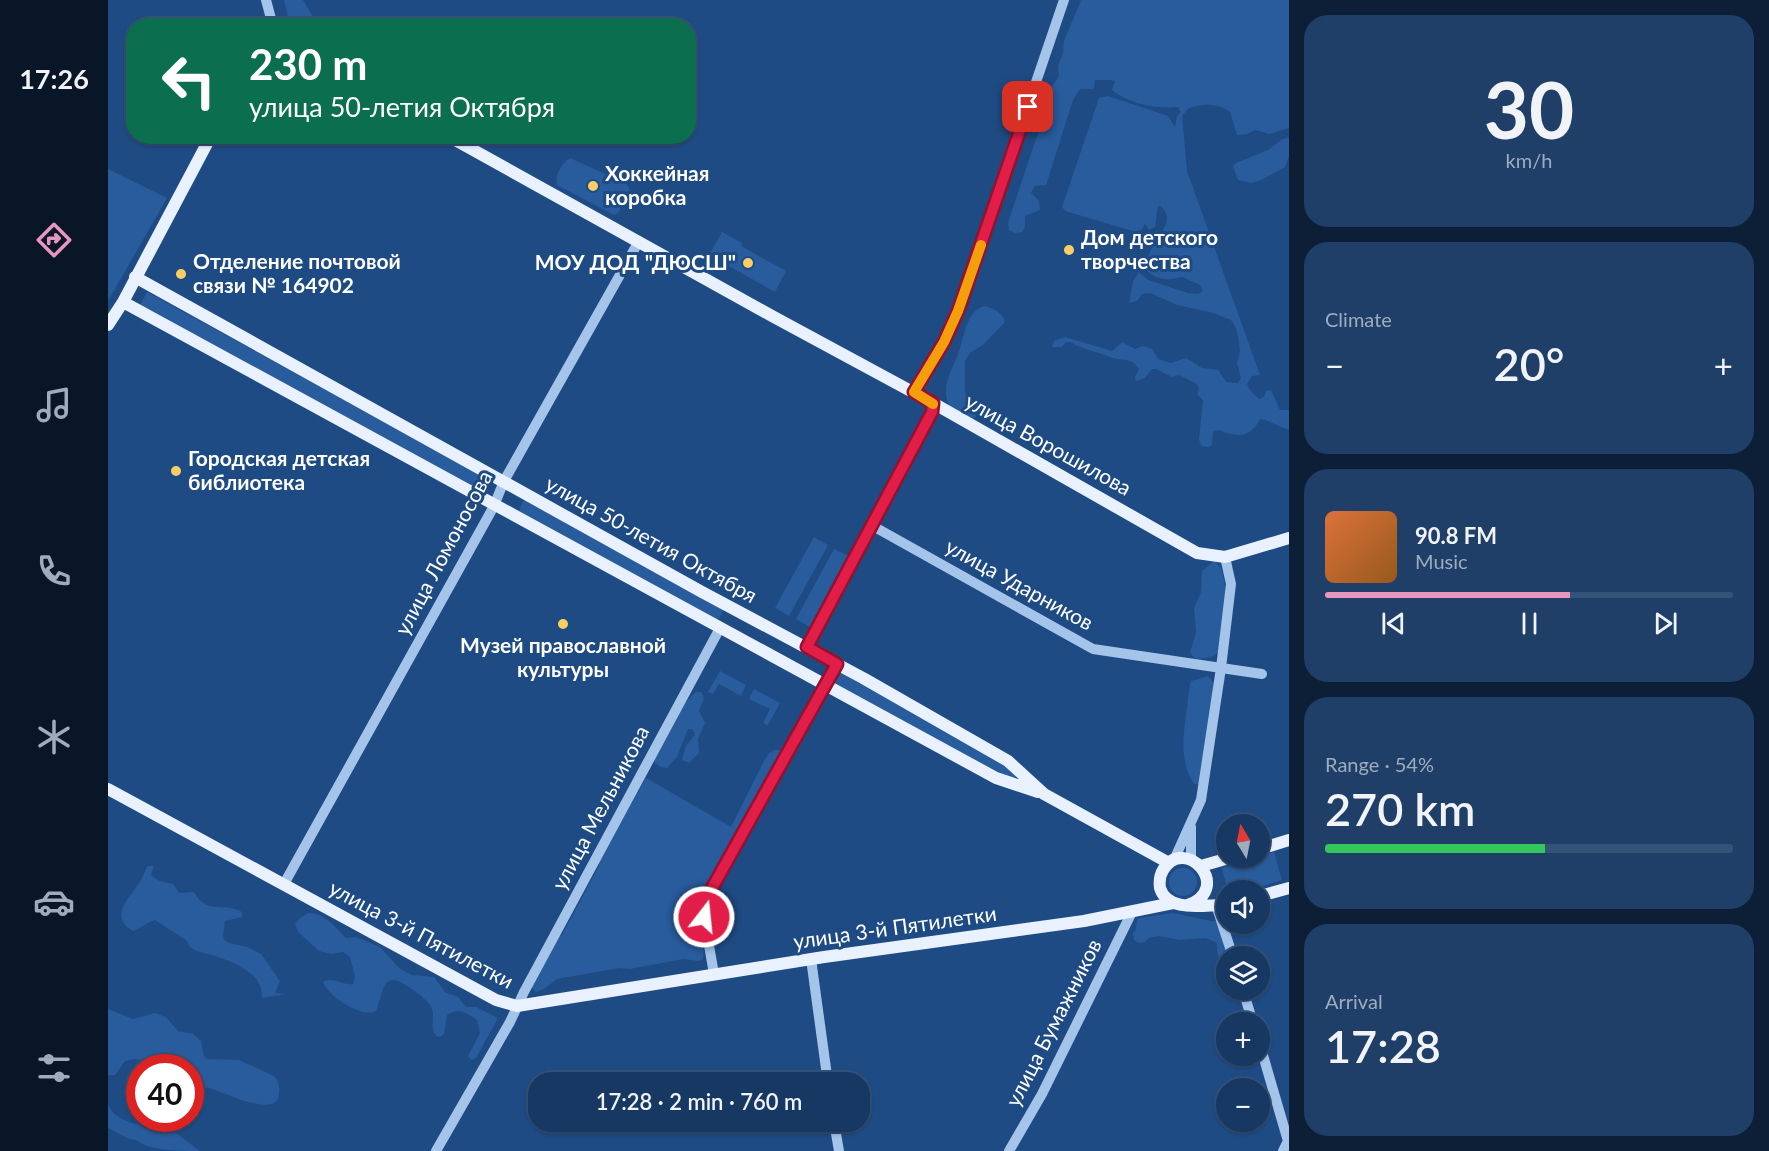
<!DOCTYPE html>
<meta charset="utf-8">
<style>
body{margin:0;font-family:Lato,sans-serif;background:#1f3f69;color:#f1f3f6;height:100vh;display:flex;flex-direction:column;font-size:22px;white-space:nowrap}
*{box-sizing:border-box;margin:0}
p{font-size:20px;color:#9eacbe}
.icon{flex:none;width:33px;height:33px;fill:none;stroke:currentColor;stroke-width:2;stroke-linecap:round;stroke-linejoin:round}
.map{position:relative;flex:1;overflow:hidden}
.panel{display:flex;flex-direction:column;gap:15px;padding:15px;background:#0c1f36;width:480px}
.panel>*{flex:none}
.hud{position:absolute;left:18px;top:18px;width:570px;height:126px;border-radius:24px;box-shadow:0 2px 4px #0004,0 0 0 2px #355278;background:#0b6e4f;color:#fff;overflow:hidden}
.needle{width:39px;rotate:350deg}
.fabs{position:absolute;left:1108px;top:814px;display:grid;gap:12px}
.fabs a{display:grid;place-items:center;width:54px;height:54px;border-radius:50%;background:#163863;box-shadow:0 2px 4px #0004,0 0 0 2px #355278;font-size:30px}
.speed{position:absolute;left:18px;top:1054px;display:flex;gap:12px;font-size:30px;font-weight:700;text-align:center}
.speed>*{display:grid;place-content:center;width:78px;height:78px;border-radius:50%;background:#163863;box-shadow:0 2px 4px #0004,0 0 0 2px #355278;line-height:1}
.speed .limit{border:9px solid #d22;background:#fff;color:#111}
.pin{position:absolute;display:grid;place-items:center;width:51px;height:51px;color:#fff;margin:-26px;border-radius:12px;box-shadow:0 3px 9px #0006}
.me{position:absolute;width:66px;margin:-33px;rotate:16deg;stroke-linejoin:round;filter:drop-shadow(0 0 4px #0008)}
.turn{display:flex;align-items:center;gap:21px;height:126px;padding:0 24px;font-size:27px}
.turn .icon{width:78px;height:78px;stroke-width:2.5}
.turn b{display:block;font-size:42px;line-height:51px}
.big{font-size:45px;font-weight:600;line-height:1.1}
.panel .card{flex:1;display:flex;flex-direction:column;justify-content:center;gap:9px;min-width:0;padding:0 21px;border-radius:24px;background:#1f3f69}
.panel .dial{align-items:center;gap:0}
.dial b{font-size:78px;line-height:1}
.song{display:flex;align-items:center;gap:18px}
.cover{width:72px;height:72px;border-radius:9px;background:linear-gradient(135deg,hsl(20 70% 55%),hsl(30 70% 35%))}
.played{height:6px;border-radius:3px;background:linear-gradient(90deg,#e797bd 60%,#355278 60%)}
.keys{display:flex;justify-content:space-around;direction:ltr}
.heat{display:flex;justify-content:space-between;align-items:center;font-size:33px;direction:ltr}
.charge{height:9px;border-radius:4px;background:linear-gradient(90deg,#34c759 54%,#355278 0)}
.trip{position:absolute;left:420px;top:1072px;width:342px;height:60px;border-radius:24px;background:#163863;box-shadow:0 2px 4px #0004,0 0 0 2px #355278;font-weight:600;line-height:60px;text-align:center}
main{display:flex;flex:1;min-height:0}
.tabs{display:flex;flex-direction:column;width:108px;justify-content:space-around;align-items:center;background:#091628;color:#9eacbe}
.tabs .icon{width:42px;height:42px}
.tabs .current{color:#e797bd}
.tabs b{font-size:27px;color:#f1f3f6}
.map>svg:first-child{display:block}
.green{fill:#285c9d}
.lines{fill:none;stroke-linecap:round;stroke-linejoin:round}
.minor{stroke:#a5c4ea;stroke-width:10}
.major{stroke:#e9f1fe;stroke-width:12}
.route-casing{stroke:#92132f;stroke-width:15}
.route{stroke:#e11d48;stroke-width:10}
.slow{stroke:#f59e0b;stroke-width:10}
.poi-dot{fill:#f9ce64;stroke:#1e4b84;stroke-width:2}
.labels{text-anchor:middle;stroke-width:6;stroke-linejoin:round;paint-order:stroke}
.poi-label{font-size:21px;font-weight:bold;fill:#fff;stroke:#1e4b84;text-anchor:start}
.street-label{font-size:21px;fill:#fff;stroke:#1e4b84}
</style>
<main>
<nav class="tabs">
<b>17:26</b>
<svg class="icon current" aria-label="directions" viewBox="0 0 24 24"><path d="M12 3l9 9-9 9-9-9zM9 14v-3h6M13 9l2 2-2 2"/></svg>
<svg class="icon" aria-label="music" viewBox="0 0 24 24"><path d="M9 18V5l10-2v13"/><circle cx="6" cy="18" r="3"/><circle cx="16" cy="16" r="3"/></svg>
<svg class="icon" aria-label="phone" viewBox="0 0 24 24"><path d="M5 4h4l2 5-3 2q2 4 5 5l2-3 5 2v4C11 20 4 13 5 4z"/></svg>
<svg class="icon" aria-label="climate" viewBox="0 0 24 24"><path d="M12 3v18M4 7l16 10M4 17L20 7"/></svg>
<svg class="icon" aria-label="car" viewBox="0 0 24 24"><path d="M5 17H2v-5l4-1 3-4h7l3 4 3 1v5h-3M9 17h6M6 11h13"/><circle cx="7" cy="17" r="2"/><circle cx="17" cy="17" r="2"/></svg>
<svg class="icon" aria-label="filters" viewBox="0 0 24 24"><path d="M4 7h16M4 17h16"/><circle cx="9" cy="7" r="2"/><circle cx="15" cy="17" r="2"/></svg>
</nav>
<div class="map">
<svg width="1181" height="1151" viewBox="0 0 1181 1151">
<rect width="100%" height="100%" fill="#1e4b84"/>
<path class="green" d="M176 0H195L210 25H182Z
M973 0H1181V128L1161 134 1147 130 1139 134 1129 135 1122 112C1111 103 1094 103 1081 108L1074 116 1079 171 1152 375 1144 376 1139 384 1141 389 1151 399 1156 397 1158 391 1163 390 1172 410H1181V430C1171 427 1161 420 1152 419 1145 433 1136 438 1119 433 1113 431 1112 429 1105 431L1104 445 1100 447 1093 446 1091 439 1095 400 1089 394 1091 388 1089 384 1071 375 1064 377 1048 369H1044L1037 378 1028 381 1027 377 1031 369C1023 356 1014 362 1002 357 991 352 972 349 963 342H958L954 347H944L946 341 957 337 1004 351 1014 342 1027 349 1035 346 1044 349 1050 359 1063 363 1078 358 1094 368 1110 370 1118 382 1130 383 1133 378 1129 363 1132 351 1131 342 1128 328 1123 320 1105 313 1069 305 1042 293 1034 294 1029 301 1021 303 1025 281 1031 272 1040 280 1080 293 1090 294 1095 291 1092 285 1074 277C1061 280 1051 281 1040 272 1031 246 1074 227 1053 206H1050L1047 227 1041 230 1037 224 1034 229 1028 232 957 211 954 207 991 98 1000 96 1060 116 1067 127 1069 116 1073 112 1070 107C1048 109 1021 104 1004 90L1007 82 1004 80H987L986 89H972L965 100 938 185 927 186 923 193 931 201 932 210 917 216V227L914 232 907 233 901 230 900 223 939 106 942 89 951 76 950 66 955 53 956 41Z
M1181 137V156L1177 167 1153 180 1144 183 1130 180 1125 166 1128 163 1160 150 1173 140Z
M462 158 519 184 522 191 510 213 506 215 449 185C446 176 454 163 462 158Z
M0 169 59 198 0 301Z
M614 232 634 243 633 246 678 271 667 292 601 255Z
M39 292 377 477 370 489 32 305Z
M877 306C886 309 895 313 897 322L875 345 862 353 857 361V392L860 402 869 409V415L865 420 844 411C841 405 838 400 838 393 837 377 848 363 852 348 857 333 859 310 877 306Z
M416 500 617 608 610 620 410 512Z
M706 537 720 545 681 616 667 608Z
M726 549 741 556 702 627 688 619Z
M1106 561C1126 573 1114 631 1111 652L1103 657 1088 659 1082 653 1088 632 1086 608 1093 592 1094 571Z
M612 671 638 685 633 696 611 684 605 694 600 692Z
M733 673 885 757 909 775 906 780 878 769 726 685Z
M1100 676 1105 682V691L1093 781 1090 784H1086C1072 763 1075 738 1078 714 1080 703 1080 692 1083 681Z
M646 689 672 703 660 725 655 723 662 709 641 699Z
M588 692H593L596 698 591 711 597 723 590 739 591 753 581 763 574 760 578 746 587 734 584 729H580L569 757 559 768 553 767 547 763 546 759 569 719V711Z
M666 750H671L674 754 607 874C597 882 591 893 591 907H593L596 940 595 959 591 961 575 959 522 969 511 968 449 979 436 989 428 992 425 990 423 986 450 937 454 935 491 866 492 859 538 778 623 827 656 761 661 753Z
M1166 852 1174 880 1139 891H1120L1114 868 1145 858H1152V856Z
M40 866H46L43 875C50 882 56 882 65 884L71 893 86 892C99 916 116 901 134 912V917L117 921 115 935 116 940 121 943 139 947 153 954 172 981 167 993 178 994 154 998C153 995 154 992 153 989 148 966 108 956 88 951L82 947 78 940 47 920C41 921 33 928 25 931 0 917 21 898 31 883 35 878 36 871 40 866Z
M1061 882a14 14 0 1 1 28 0a14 14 0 1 1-28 0Z
M200 913C216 912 228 928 238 938L248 937 272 947 291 968 304 975 326 977 337 992 350 997 358 1007H368L390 1018 368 1058 364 1060 360 1056 372 1033 369 1020C359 1013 351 1007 339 1015L336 1034 332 1037 328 1036C320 1025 329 1014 322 1005 317 998 292 978 283 980 280 981 278 983 276 986L268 1011C254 1019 220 996 215 982 226 976 234 986 245 984L247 977 242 957 235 952 223 954 211 951 190 932 187 924 192 918Z
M1065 913 1103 921H1110L1126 957H1119V970C1112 963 1108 953 1109 943L1098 938 1072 940 1050 936 1041 938 1037 942 1031 943 1026 940 1025 934 1028 929 1029 920 1031 918Z
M0 1009 25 1019 47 1013 58 1017 70 1031 85 1034 93 1041 96 1056 99 1059 131 1060 166 1076C171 1081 172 1087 171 1094 169 1120 114 1091 101 1088 95 1087 88 1089 83 1092L82 1068H56L47 1062 26 1059 17 1061 7 1075H0Z
M0 1104C4 1117 22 1124 35 1125L41 1119H78L68 1133 92 1151C73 1151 42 1151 30 1141L19 1138 0 1128Z"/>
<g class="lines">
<path class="minor" d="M158 0 165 26
M806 392 836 342 850 311 956 0
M763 525 985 649 1154 674
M699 647 824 412 825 403
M1083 859V827
M1066 860 1093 800 1113 668 1123 584 1117 557
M176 884 386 506 396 481 531 241
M1108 905 1125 957
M703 959 720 1083
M606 974 596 917 597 903 729 664
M1135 990 1145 1023
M1152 1045 1180 1141 1175 1151
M726 1122 731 1151
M328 1151 402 1022 416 992 612 628
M901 1151 934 1094 1024 912"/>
<path class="major" d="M340 136 664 316 825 403 1089 553 1117 557 1181 538
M27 277 594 592 755 678 900 761 936 794 1061 863
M15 302 888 778 930 792
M0 325 15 302 103 136
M0 789 388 1000 409 1006 716 957 976 921 1065 903
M1152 849 1181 840
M1093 866 1121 858
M1152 896 1181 888
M1080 905C1126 888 1077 834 1055 870 1052 875 1051 881 1052 888 1060 914 1098 904 1119 905"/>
</g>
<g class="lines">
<g class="route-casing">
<path id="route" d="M596 917 597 903 603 890 729 664 699 647 824 412 825 403 806 392 836 342 850 311 920 107"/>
</g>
<use href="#route" class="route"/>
<path class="slow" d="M825 404 806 392 836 342 850 311 873 245"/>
</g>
<g class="poi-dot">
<circle cx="485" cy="186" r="6"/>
<circle cx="961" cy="250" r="6"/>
<circle cx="640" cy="263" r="6"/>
<circle cx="73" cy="274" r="6"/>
<circle cx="68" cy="471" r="6"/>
<circle cx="455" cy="624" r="6"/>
</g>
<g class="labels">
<g class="poi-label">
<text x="497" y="181">Хоккейная<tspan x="497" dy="24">коробка</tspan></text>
<text x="973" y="245">Дом детского<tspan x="973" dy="24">творчества</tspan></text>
<text x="85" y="269">Отделение почтовой<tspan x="85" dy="24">связи № 164902</tspan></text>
<text x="628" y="270" text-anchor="end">МОУ ДОД "ДЮСШ"</text>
<text x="80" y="466">Городская детская<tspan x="80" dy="24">библиотека</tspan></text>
<text x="455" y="653" text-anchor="middle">Музей православной<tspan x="455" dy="24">культуры</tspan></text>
</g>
<g class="street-label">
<text transform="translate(940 445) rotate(29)" y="7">улица Ворошилова</text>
<text transform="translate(543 540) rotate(29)" y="7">улица 50-летия Октября</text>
<text transform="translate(336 553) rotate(-62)" y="7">улица Ломоносова</text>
<text transform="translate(911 585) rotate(29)" y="7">улица Ударников</text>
<text transform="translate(493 808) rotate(-62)" y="7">улица Мельникова</text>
<text transform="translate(787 928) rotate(-8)" y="7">улица 3-й Пятилетки</text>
<text transform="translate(313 935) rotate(28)" y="7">улица 3-й Пятилетки</text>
<text transform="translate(946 1023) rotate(-63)" y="7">улица Бумажников</text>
</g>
</g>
</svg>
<div class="fabs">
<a><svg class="needle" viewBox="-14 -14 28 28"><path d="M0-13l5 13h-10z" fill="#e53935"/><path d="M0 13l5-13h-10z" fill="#9eacbe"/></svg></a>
<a><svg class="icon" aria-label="sound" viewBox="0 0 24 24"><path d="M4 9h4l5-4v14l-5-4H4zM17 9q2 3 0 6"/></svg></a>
<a><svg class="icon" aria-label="layers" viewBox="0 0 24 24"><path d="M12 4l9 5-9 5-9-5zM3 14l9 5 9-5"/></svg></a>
<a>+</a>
<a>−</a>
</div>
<div class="speed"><div class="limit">40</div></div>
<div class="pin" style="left:920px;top:107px;background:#d93025"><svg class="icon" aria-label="arrive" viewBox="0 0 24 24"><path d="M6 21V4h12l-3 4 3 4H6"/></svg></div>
<svg class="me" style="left:596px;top:917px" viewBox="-20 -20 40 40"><circle r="17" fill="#e11d48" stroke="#fff" stroke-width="3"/><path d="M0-11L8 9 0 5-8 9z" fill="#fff"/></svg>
<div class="trip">17:28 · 2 min · 760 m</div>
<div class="hud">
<div class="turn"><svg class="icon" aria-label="left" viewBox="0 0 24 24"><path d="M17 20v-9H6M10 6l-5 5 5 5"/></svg><div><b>230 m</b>улица 50-летия Октября</div></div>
</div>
</div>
<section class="panel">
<div class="card dial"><b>30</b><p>km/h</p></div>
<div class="card"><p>Climate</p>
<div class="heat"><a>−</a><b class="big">20°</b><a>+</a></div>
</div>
<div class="card">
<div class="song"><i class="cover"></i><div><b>90.8 FM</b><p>Music</p></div></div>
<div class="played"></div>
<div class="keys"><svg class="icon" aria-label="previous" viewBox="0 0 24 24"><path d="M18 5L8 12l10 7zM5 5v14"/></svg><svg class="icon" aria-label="pause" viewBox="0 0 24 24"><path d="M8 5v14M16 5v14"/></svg><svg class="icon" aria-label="next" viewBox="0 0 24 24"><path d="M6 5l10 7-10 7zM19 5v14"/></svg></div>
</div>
<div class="card"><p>Range · 54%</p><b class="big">270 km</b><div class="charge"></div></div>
<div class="card"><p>Arrival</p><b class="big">17:28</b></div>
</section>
</main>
